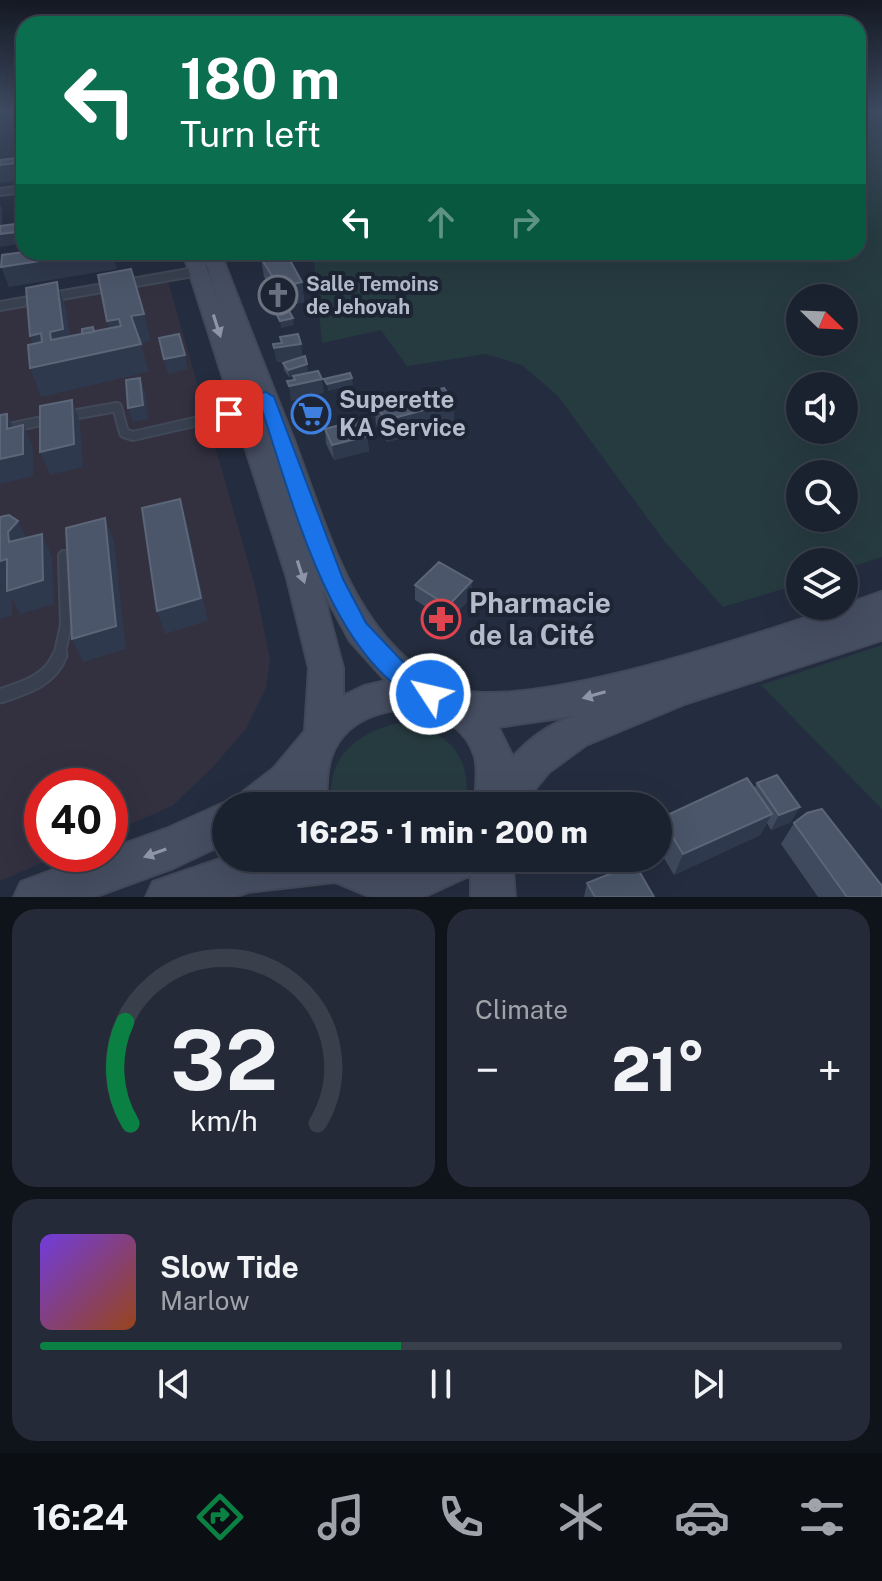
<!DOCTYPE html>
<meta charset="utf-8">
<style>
body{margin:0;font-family:"Public Sans",sans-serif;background:#242a37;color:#f1f3f6;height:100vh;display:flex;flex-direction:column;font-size:30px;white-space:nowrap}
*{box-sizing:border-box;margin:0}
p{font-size:26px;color:#a0a4aa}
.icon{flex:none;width:44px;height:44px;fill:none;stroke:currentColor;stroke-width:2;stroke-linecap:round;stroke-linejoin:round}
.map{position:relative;height:897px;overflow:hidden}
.sheet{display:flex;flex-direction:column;gap:12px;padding:12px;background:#0f131a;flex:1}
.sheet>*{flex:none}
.guide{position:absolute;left:16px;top:16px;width:850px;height:244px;border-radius:24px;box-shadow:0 8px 32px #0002,0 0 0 2px #393f4b;background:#0b6e4f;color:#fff;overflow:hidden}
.needle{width:52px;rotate:113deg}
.fabs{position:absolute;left:786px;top:284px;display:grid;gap:16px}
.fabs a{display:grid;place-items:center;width:72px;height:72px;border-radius:50%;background:#1b222f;box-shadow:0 8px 32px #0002,0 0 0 2px #393f4b;font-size:40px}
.speed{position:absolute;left:24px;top:768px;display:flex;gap:16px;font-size:40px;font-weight:700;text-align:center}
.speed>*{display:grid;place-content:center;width:104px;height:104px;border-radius:50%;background:#1b222f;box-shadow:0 8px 32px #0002,0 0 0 2px #393f4b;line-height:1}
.speed .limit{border:12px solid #d22;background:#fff;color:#111}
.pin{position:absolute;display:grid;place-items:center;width:68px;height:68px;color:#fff;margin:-34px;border-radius:16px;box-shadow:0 4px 12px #0006}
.me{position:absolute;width:88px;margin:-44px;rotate:305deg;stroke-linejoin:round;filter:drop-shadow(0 0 6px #0008)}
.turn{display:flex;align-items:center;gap:28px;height:168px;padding:0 32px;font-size:36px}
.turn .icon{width:104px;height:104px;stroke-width:2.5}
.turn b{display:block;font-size:56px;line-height:68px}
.lanes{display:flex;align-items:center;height:76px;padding:0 32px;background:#0003;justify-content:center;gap:40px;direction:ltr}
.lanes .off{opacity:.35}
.big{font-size:60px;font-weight:800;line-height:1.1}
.sheet .widget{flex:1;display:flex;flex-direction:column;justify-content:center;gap:12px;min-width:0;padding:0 28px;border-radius:24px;background:#242a37}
.sheet .dial{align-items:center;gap:0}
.dial svg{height:208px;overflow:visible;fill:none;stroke:#393f4b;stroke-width:7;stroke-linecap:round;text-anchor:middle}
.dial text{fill:#f1f3f6;stroke:none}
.song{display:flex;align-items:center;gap:24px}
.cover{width:96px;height:96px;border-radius:12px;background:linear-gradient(135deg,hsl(260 70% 55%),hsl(20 70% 35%))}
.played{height:8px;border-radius:4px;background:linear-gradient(90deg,#0b8043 45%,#393f4b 45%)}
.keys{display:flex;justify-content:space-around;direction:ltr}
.heat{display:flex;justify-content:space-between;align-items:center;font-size:44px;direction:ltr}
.sheet .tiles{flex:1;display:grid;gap:12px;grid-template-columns:1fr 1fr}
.widget:last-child{grid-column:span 2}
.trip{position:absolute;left:212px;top:792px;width:460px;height:80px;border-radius:40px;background:#1b222f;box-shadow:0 8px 32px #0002,0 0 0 2px #393f4b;font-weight:800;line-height:80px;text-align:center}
.tab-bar{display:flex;height:128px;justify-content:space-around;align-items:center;background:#0b0e13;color:#a0a4aa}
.tab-bar .icon{width:56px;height:56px}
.tab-bar .active{color:#0b8043}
.tab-bar b{font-size:36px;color:#f1f3f6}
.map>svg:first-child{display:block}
.medical{fill:#333040}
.green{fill:#263b40;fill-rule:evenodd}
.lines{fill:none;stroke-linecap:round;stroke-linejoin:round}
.lane-far2-casing{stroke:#414958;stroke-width:12}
.lane-far1-casing{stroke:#414958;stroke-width:14}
.lane-casing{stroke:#414958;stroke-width:17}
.street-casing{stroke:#414958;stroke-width:4}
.secondary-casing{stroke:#414958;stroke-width:4}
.lane-far2{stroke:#38404f;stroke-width:8}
.lane-far1{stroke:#38404f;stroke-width:10}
.lane{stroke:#38404f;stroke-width:13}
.street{fill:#38404f;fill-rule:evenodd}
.secondary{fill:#464e62;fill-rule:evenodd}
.wall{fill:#3f4a5e}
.shaded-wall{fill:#2f394d}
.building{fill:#4b566a;stroke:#5c6679;stroke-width:2}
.oneway{fill:#8e95a6}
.route{fill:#1a73e8;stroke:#114b97;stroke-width:2}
.labels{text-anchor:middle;stroke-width:8;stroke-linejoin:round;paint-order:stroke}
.far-poi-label{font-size:20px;font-weight:bold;fill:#b4bbca;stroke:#1d2534;text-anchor:start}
.poi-label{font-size:24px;font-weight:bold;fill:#b4bbca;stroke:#1d2534;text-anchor:start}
.near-poi-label{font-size:28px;font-weight:bold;fill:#b4bbca;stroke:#1d2534;text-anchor:start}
</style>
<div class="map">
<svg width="882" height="897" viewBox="0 0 882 897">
<rect width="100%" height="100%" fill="#242d3f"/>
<path class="medical" d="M168 281 255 586 270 659 266 688 246 729 212 768 172 806 110 833V786H42V854H62L0 881V309Z"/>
<path class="green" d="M858 111H882V557L844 569V562H800V584L723 607 665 542 558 396 522 365 486 354 407 366 381 330 322 343 313 252H858ZM800 298H844V342H800ZM800 386H844V430H800ZM800 474H844V518H800Z
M882 645V809L761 685Z
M399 723C449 730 472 755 466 806H332C325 758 356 733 399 723Z"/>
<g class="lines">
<g class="lane-far2-casing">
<path id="lane-far2" d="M66 416 117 407 124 433 133 436 229 414 242 404
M0 430 51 419"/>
</g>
<g class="lane-far1-casing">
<path id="lane-far1" d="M59 657 66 625 64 556"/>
</g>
<g class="lane-casing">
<path id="lane" d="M0 696C24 688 50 681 60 655"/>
</g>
<g class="street-casing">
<path id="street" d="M24 186V192L0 195V189Z
M211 265 216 266V272L0 310V302Z"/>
</g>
<g class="secondary-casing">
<path id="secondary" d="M183 252H201L226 322 202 252H220C244 314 268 376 293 438 327 526 353 638 444 685 517 722 799 620 882 592V640L687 703 586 745 549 772 521 806H475C475 791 479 771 475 757 459 702 377 696 343 736 325 757 327 781 326 806H237L243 792 274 768 305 731 309 668 287 578ZM322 589 350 641 386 681 364 686 343 696V668ZM573 716C551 724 529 739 513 757L498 727Z
M226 802 236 806H226V843L173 868 94 897H14L21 882 95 854H110V849L166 829Z
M226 857 512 858 515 897H471V875L423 897H371L335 882 248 892 234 897H146L153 882Z"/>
</g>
<use href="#lane-far2" class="lane-far2"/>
<use href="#lane-far1" class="lane-far1"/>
<use href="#lane" class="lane"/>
<use href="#street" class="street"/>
<use href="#secondary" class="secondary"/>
</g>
<path class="wall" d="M261 258 302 282 304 302 282 307 264 277Z
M273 344 303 357 308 371 289 377 284 370 283 363 293 360 277 362Z
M405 399 454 424 387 442 376 424 374 402Z
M302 403 325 406V413L309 418 303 410Z
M325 429 367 436 369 451 334 460 326 444Z
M415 585 472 597 448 621 415 600Z
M757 783 791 822 771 830 767 823 760 835 674 875 658 848V826L661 818 754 788Z
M794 823 882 897H818L781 844Z
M587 883 654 897H584Z"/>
<path class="shaded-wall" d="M24 144V160L19 145Z
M24 162V180L0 183V165Z
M0 205 2 209V229L0 230Z
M16 224 21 236 20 244 0 247V234Z
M97 252H112L117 269 9 287 1 267Z
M57 282 66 309 73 357 141 344 149 372 41 397 30 368 51 340 50 332Z
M302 282 304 302 282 307 279 287Z
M144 314 151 341 139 344 131 316Z
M293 318 294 325 281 328 280 321Z
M119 319 127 346 116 348 107 321Z
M41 333 52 361 40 364 30 336Z
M301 344 303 358 277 362 274 348Z
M185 355 188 369 168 374 164 359Z
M307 364 308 371 289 377 288 370Z
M140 378 145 392 148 419 133 422 128 408Z
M352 378 353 385 328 391 327 384Z
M322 379 324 393 291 401 289 386Z
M72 400 80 422 83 467 50 475 40 452Z
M454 402V424L387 442 386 420Z
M325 406V413L309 418 308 411Z
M7 414 17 436 7 429Z
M23 425 33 447V476L0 484V459Z
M367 436 369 451 334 460 332 445Z
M180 499 187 522 208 621 165 634 157 611Z
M105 518 114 541 126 649 83 662 72 639Z
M18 521 29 544 9 542 8 532Z
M42 534 52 557 54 604 20 614 12 598V616L0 619V561L7 559Z
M472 581V597L448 621V606Z
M800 807 791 822 771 830 779 815Z
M772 814 760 835 674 875 683 854Z"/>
<path class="building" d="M19 140H24V144L19 145Z
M24 157V162L0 165V160Z
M16 224V232L0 234V226Z
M24 252H97L1 267 2 255Z
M286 253 302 282 279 287 261 258Z
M131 269 144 314 131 316 141 344 30 368 28 345 42 342 41 333 30 336 26 288 57 282 63 329 50 332 51 340 121 326 119 319 107 321 98 275Z
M288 309 293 318 280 321 275 311Z
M93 327 94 332 82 334V329Z
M179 334 185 355 164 359 159 338Z
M298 334 301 344 274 348 273 344 282 343 280 337Z
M305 356 307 364 288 370 283 363Z
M318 371 322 379 289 386 287 381 295 380 293 376Z
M350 373 352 378 327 384 324 379Z
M140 378 143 405 128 408 126 380Z
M444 388 454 402 386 420 374 402 402 394 405 399Z
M319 398 325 406 308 411 302 403Z
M72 400 74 444 40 452V406Z
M7 414V429L23 425V454L0 459V415Z
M359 420 367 436 332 445 325 429Z
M180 499 201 598 157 611 142 508Z
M9 515 18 521 8 532 9 542 42 534 43 580 7 591V559L0 561V517Z
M105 518 116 626 72 639 66 528Z
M439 562 472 581 448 606 415 585Z
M777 775 800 807 779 815 757 783Z
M747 778 772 814 683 854 661 818Z
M822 809 882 886V897H847L794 823 807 813Z
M635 864 654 897H595L587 883Z"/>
<defs><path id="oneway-solid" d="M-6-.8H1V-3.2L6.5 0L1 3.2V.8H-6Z" transform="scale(2)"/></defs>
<g class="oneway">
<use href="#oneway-solid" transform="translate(217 326) rotate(72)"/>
<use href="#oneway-solid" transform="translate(301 572) rotate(72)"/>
<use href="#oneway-solid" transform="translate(594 695) rotate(164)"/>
<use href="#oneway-solid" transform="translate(155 853) rotate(160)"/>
</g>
<linearGradient id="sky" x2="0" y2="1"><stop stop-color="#141923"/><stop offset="0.47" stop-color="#3f4c63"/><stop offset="1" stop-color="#3f4c63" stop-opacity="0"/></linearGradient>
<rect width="882" height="237" fill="url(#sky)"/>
<path class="route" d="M266 392 274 397 343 579 366 623 403 662 439 687 442 694 439 702 430 705C331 669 291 494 260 404 248 407 241 417 229 420L220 414 236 400Z"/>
<defs>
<g id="church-ring" transform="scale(2)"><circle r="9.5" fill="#1d2534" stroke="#6b7280" stroke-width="1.5"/><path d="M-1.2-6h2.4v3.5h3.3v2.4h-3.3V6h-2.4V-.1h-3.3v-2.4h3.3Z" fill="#6b7280"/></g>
<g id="supermarket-ring" transform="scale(2)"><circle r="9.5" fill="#1d2534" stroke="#3f7fe0" stroke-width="1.5"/><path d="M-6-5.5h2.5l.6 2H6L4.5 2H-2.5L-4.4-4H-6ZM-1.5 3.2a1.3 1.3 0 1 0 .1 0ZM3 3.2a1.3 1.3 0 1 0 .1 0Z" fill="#3f7fe0"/></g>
<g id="pharmacy-ring" transform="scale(2)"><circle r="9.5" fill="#1d2534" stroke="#e0444e" stroke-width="1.5"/><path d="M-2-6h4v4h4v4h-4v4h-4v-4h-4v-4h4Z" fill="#e0444e"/></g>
</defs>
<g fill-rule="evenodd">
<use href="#church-ring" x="278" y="295"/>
<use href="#supermarket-ring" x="311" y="414"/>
<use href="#pharmacy-ring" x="441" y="619"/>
</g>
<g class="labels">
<g class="far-poi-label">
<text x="306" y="291">Salle Temoins<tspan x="306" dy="23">de Jehovah</tspan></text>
</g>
<g class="poi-label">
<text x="339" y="408">Superette<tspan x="339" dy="28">KA Service</tspan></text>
</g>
<g class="near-poi-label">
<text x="469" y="613">Pharmacie<tspan x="469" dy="32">de la Cité</tspan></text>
</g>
</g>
</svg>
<div class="fabs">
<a><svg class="needle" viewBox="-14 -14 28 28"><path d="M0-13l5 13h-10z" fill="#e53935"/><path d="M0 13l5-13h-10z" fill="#a0a4aa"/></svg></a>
<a><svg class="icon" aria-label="sound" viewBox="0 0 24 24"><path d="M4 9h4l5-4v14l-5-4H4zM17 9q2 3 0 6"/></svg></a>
<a><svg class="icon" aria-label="search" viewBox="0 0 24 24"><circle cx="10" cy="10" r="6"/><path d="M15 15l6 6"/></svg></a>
<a><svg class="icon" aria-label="layers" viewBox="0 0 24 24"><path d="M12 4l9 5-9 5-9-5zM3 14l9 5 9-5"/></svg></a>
</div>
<div class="speed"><div class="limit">40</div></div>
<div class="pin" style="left:229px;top:414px;background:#d93025"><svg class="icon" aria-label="arrive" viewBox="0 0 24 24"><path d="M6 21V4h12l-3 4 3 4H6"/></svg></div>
<svg class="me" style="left:430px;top:694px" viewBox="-20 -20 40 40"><circle r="17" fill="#1a73e8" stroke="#fff" stroke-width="3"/><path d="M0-11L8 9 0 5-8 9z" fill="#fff"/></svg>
<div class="trip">16:25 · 1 min · 200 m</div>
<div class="guide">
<div class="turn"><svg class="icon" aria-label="left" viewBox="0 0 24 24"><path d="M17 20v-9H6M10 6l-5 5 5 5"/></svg><div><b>180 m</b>Turn left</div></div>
<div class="lanes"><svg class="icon" aria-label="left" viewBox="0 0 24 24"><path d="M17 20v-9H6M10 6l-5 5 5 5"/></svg><svg class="icon off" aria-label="ahead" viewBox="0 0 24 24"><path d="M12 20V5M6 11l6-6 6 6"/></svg><svg class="icon off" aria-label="right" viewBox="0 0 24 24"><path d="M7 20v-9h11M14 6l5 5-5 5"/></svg></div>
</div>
</div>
<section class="sheet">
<div class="tiles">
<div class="widget dial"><svg viewBox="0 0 100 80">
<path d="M14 69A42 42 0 1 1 86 69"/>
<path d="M14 69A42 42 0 0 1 12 30" stroke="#0b8043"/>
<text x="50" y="56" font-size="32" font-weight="700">32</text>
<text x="50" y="72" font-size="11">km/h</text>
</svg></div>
<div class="widget"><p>Climate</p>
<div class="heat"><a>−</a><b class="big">21°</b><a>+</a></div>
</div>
<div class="widget">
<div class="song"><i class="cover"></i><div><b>Slow Tide</b><p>Marlow</p></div></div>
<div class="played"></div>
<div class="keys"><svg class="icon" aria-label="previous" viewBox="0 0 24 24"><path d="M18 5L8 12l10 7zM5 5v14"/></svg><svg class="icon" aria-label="pause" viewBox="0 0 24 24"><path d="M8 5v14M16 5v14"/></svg><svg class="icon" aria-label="next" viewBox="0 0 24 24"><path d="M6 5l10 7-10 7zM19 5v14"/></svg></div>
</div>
</div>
</section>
<nav class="tab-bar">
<b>16:24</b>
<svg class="icon active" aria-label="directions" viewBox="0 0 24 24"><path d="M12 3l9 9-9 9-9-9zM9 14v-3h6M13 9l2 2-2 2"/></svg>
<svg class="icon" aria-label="music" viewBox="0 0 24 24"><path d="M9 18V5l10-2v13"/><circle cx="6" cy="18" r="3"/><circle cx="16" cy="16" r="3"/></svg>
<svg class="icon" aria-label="phone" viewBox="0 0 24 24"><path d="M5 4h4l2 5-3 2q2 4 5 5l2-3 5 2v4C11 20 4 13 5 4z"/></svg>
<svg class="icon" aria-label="climate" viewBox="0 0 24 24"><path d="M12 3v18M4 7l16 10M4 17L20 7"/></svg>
<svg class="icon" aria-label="car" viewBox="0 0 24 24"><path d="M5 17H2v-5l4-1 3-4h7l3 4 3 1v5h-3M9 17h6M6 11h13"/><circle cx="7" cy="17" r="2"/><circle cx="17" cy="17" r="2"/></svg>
<svg class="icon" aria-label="filters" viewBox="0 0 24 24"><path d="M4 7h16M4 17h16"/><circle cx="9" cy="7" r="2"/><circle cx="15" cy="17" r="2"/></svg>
</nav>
